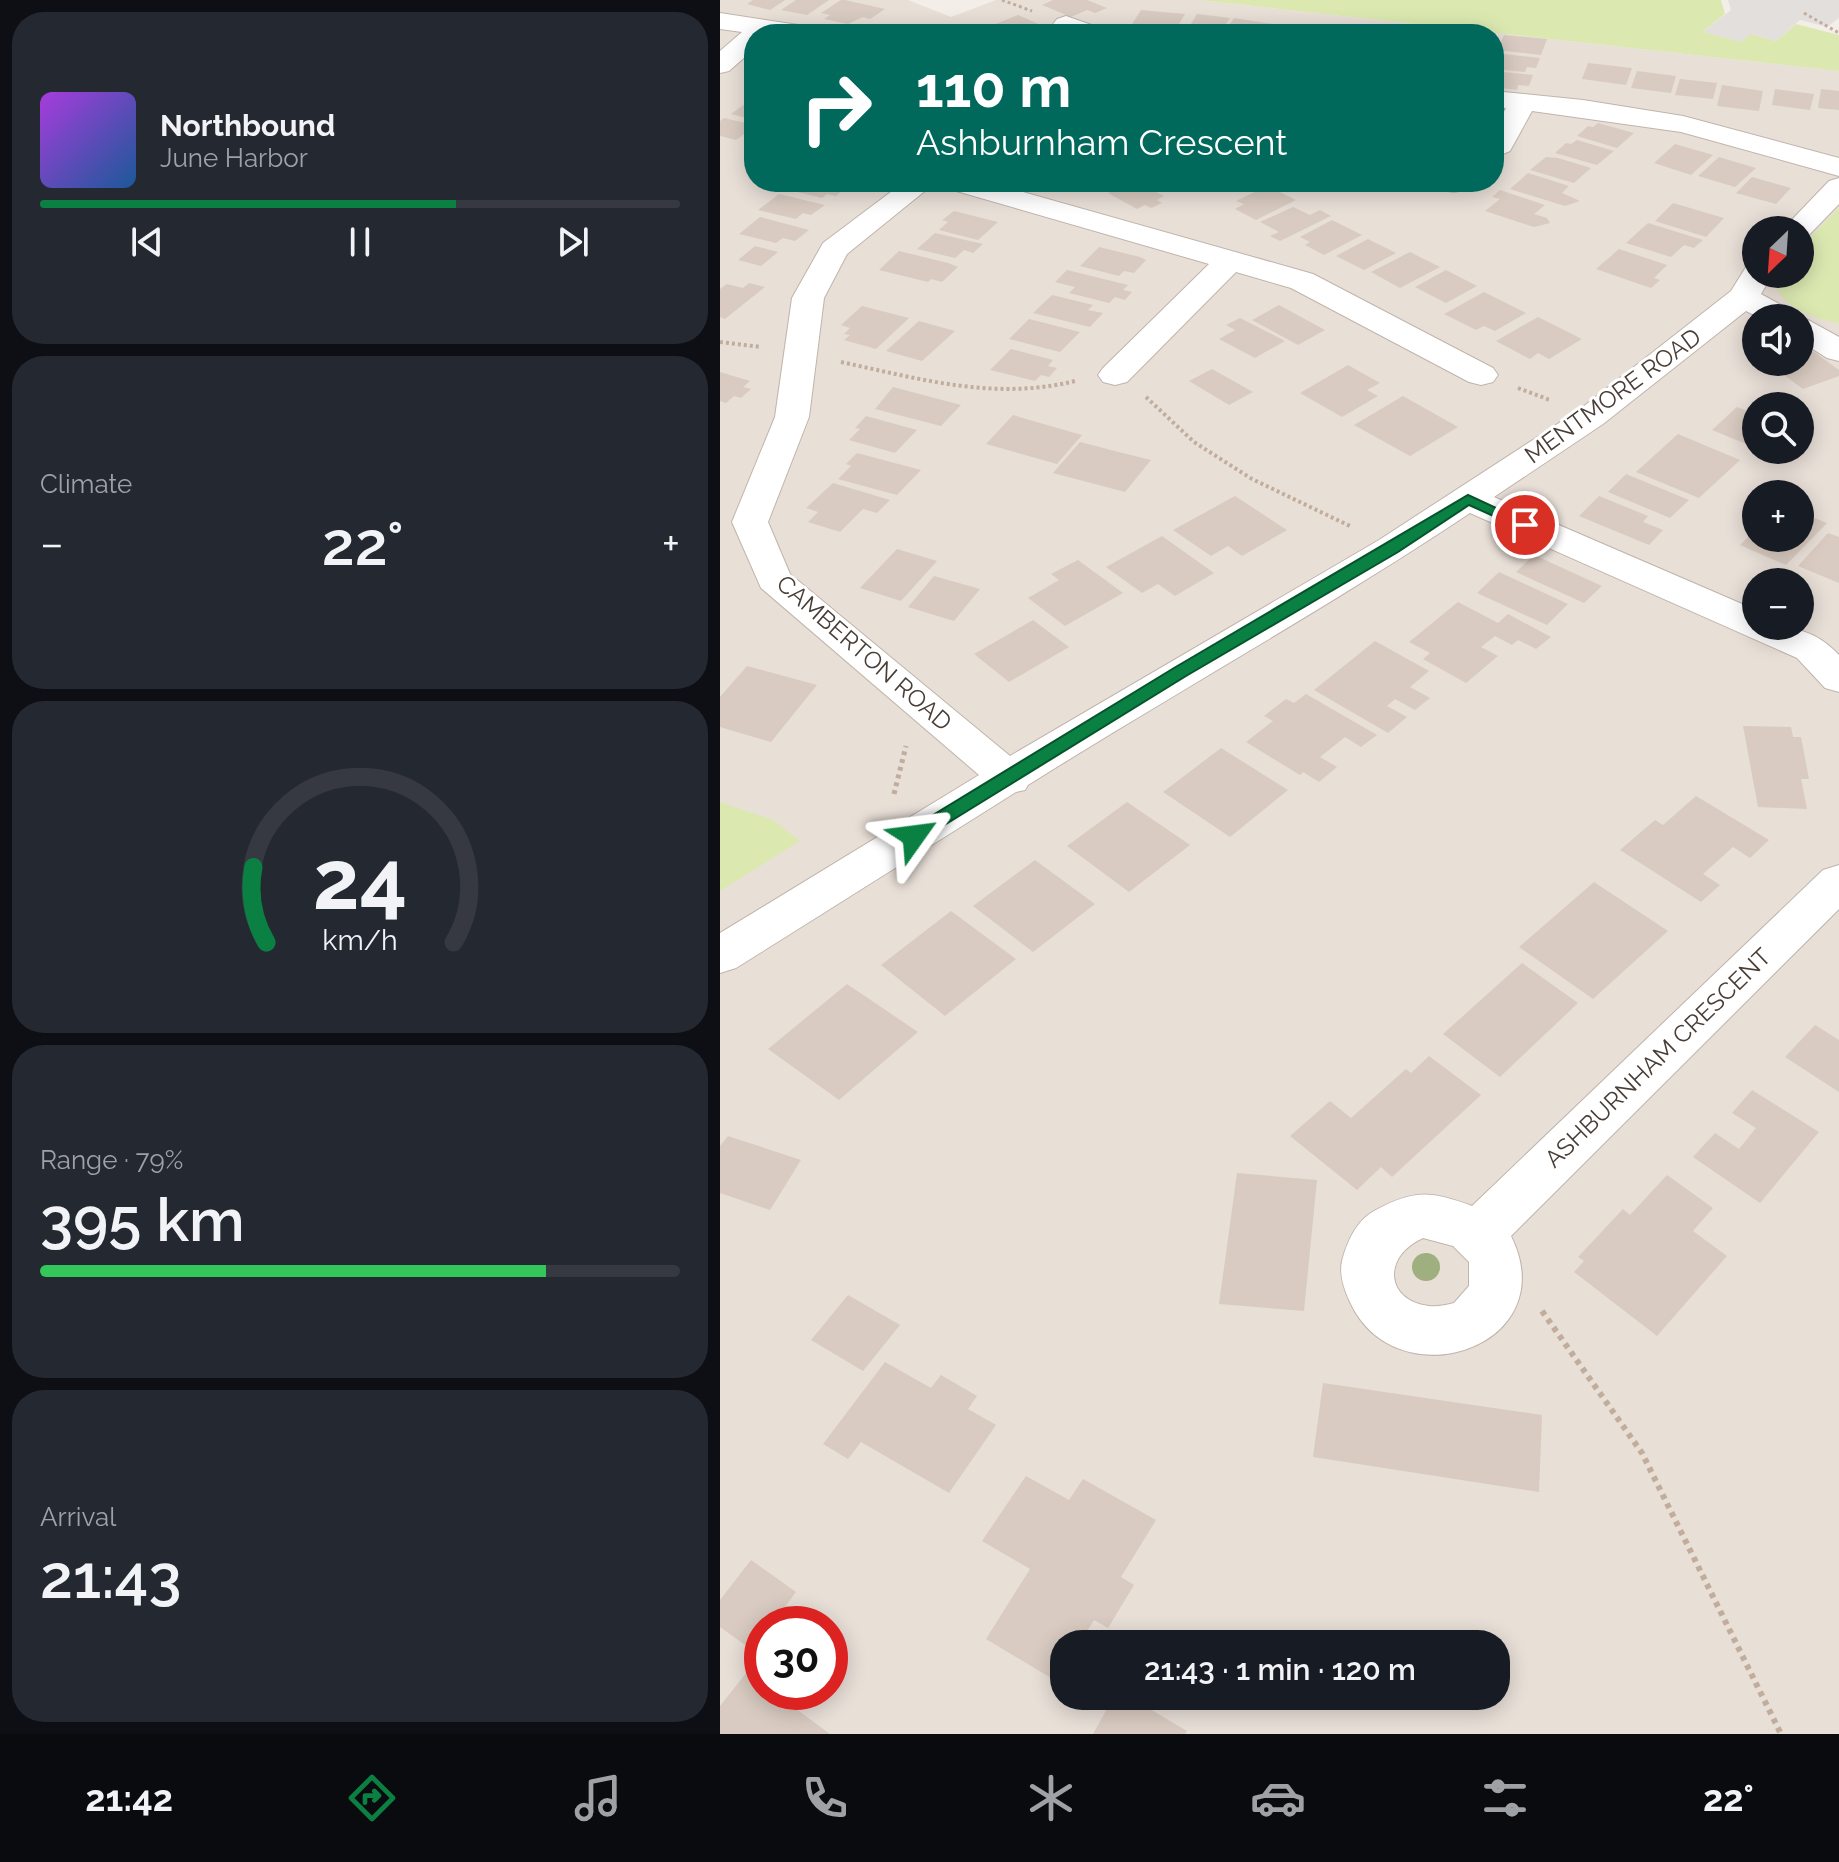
<!DOCTYPE html>
<meta charset="utf-8">
<style>
body{margin:0;font-family:Raleway,sans-serif;background:#242831;color:#f1f3f6;height:100vh;display:flex;flex-direction:column;font-size:30px;white-space:nowrap}
*{box-sizing:border-box;margin:0}
p{font-size:26px;color:#9ea1a6}
.icon{flex:none;width:44px;height:44px;fill:none;stroke:currentColor;stroke-width:2;stroke-linecap:round;stroke-linejoin:round}
.map{position:relative;flex:1;overflow:hidden}
.panel{display:flex;flex-direction:column;gap:12px;padding:12px;background:#0d0f14;width:720px}
.panel>*{flex:none}
.hud{position:absolute;left:24px;top:24px;width:760px;height:168px;border-radius:32px;box-shadow:0 4px 20px #0003;background:#00695c;color:#fff;overflow:hidden}
.needle{width:52px;rotate:205deg}
.fabs{position:absolute;left:1022px;top:216px;display:grid;gap:16px}
.fabs a{display:grid;place-items:center;width:72px;height:72px;border-radius:50%;background:#171b24;box-shadow:0 4px 20px #0003;font-size:40px}
.speed{position:absolute;left:24px;top:1606px;display:flex;gap:16px;font-size:40px;font-weight:700;text-align:center}
.speed>*{display:grid;place-content:center;width:104px;height:104px;border-radius:50%;background:#171b24;box-shadow:0 4px 20px #0003;line-height:1}
.speed .limit{border:12px solid #d22;background:#fff;color:#111}
.pin{position:absolute;display:grid;place-items:center;width:68px;height:68px;color:#fff;margin:-34px;border:4px solid #fff;border-radius:50%;box-shadow:0 2px 8px #0007}
.me{position:absolute;width:88px;margin:-44px;rotate:59deg;stroke-linejoin:round;filter:drop-shadow(0 0 6px #0008)}
.turn{display:flex;align-items:center;gap:28px;height:168px;padding:0 40px;font-size:36px}
.turn .icon{width:104px;height:104px;stroke-width:2.5}
.turn b{display:block;font-size:56px;line-height:68px}
.big{font-size:60px;font-weight:600;line-height:1.1}
.panel .widget{flex:1;display:flex;flex-direction:column;justify-content:center;gap:12px;min-width:0;padding:0 28px;border-radius:32px;background:#242831}
.panel .dial{align-items:center;gap:0}
.dial svg{height:208px;overflow:visible;fill:none;stroke:#363941;stroke-width:7;stroke-linecap:round;text-anchor:middle}
.dial text{fill:#f1f3f6;stroke:none}
.song{display:flex;align-items:center;gap:24px}
.cover{width:96px;height:96px;border-radius:12px;background:linear-gradient(135deg,hsl(280 70% 55%),hsl(210 70% 35%))}
.played{height:8px;border-radius:4px;background:linear-gradient(90deg,#0b8043 65%,#363941 65%)}
.keys{display:flex;justify-content:space-around;direction:ltr}
.heat{display:flex;justify-content:space-between;align-items:center;font-size:44px;direction:ltr}
.charge{height:12px;border-radius:6px;background:linear-gradient(90deg,#34c759 79%,#363941 0)}
.trip{position:absolute;left:330px;top:1630px;width:460px;height:80px;border-radius:32px;background:#171b24;box-shadow:0 4px 20px #0003;font-weight:600;line-height:80px;text-align:center}
.tabs{display:flex;height:128px;justify-content:space-around;align-items:center;background:#090b0e;color:#9ea1a6}
.tabs .icon{width:56px;height:56px}
.tabs .on{color:#0b8043}
.tabs b{font-size:36px;color:#f1f3f6}
main{display:flex;flex:1;min-height:0}
.map>svg:first-child{display:block}
.residential{fill:#e8dfd7;fill-rule:evenodd}
.green{fill:#dbe9b1}
.parking{fill:#e3dfdd}
.building{fill:#d9cbc1}
.lines{fill:none;stroke-linecap:round;stroke-linejoin:round}
.street-casing{stroke:#c0b4ab;stroke-width:2}
.path-far3{stroke:#c2ad9c;stroke-width:3;stroke-dasharray:3 3;stroke-linecap:butt}
.path-far2{stroke:#c2ad9c;stroke-width:4;stroke-dasharray:3 3;stroke-linecap:butt}
.path-far1{stroke:#c2ad9c;stroke-width:5;stroke-dasharray:4 4;stroke-linecap:butt}
.path{stroke:#c2ad9c;stroke-width:6;stroke-dasharray:5 5;stroke-linecap:butt}
.street{fill:#fff;fill-rule:evenodd}
.tree{fill:#9faf7f}
.route{fill:#0b8043;stroke:#07532c;stroke-width:2}
.labels{text-anchor:middle;stroke-width:6;stroke-linejoin:round;paint-order:stroke}
.street-label{font-size:24px;fill:#483e37;stroke:#fff}
</style>
<main>
<section class="panel">
<div class="widget">
<div class="song"><i class="cover"></i><div><b>Northbound</b><p>June Harbor</p></div></div>
<div class="played"></div>
<div class="keys"><svg class="icon" aria-label="previous" viewBox="0 0 24 24"><path d="M18 5L8 12l10 7zM5 5v14"/></svg><svg class="icon" aria-label="pause" viewBox="0 0 24 24"><path d="M8 5v14M16 5v14"/></svg><svg class="icon" aria-label="next" viewBox="0 0 24 24"><path d="M6 5l10 7-10 7zM19 5v14"/></svg></div>
</div>
<div class="widget"><p>Climate</p>
<div class="heat"><a>−</a><b class="big">22°</b><a>+</a></div>
</div>
<div class="widget dial"><svg viewBox="0 0 100 80">
<path d="M14 69A42 42 0 1 1 86 69"/>
<path d="M14 69A42 42 0 0 1 9 40" stroke="#0b8043"/>
<text x="50" y="56" font-size="32" font-weight="700">24</text>
<text x="50" y="72" font-size="11">km/h</text>
</svg></div>
<div class="widget"><p>Range · 79%</p><b class="big">395 km</b><div class="charge"></div></div>
<div class="widget"><p>Arrival</p><b class="big">21:43</b></div>
</section>
<div class="map">
<svg width="1119" height="1734" viewBox="0 0 1119 1734">
<rect width="100%" height="100%" fill="#f4eee9"/>
<path class="residential" d="M0 0H188L231 17 276 0H479L1119 71V1734H0ZM34 34H774V182H34ZM1036 230H1080V274H1036ZM1036 318H1080V362H1036ZM1036 406H1080V450H1036ZM1036 494H1080V538H1036ZM1036 582H1080V626H1036ZM42 1624H110V1692H42ZM344 1644H776V1696H344Z"/>
<path class="green" d="M479 0H1001L1005 14 984 31 1031 34 1056 41 1076 24 1119 35V71Z
M1119 208V323C1096 320 1050 304 1055 274H1080V247Z
M0 802 53 820 80 841 0 891Z"/>
<path class="parking" d="M1008 0H1119V18L1107 27 1080 20 1056 41 1031 34 1021 42 983 32 1011 10Z"/>
<path class="building" d="M33 0H65L50 10 27 4Z
M76 0H109L87 15 61 10Z
M121 0H125L165 9 150 19 143 17 128 24 104 19 110 15 101 13Z
M333 0H367L387 8 375 13 367 10 351 17 322 5Z
M421 10 465 14 456 29H409Z
M477 14 510 18 499 34 466 32Z
M298 15 325 27 308 34H284L268 27Z
M514 18 546 23 582 27 578 34H503Z
M784 35 827 39 821 55 777 50Z
M774 53 820 58 816 68 807 67 805 72 774 69Z
M868 63 912 68 906 85 862 79Z
M774 71 813 75 809 86 798 85 797 90 774 87Z
M917 71 956 76 951 93 911 88Z
M960 79 997 83 993 99 955 95Z
M1002 85 1043 91 1039 111 997 106Z
M1055 89 1094 94 1090 110 1052 105Z
M1101 89 1119 91V110L1098 108Z
M29 101 34 102V120L11 114Z
M4 118 34 125V127L16 140 0 136V121Z
M878 123 914 133 897 148 857 136 868 126 873 127Z
M857 140 894 151 877 165 835 153 846 143 851 144Z
M955 144 993 155 971 175 934 163Z
M826 157 838 158 871 168 854 183 810 170Z
M999 157 1036 168 1015 187 978 176Z
M808 173 849 186 842 193 860 201 845 206 790 189Z
M1032 177 1071 188 1056 204 1016 193Z
M74 182H122L116 187 124 189 116 196 107 194 102 198 65 189Z
M401 182H416L444 196 437 200 442 203 431 208 425 205 417 209 388 193 402 186 397 184Z
M547 186 576 200 536 220 515 209 524 204 516 201Z
M780 190 825 205 814 214 827 218 830 223 814 227 765 211 780 199 772 197Z
M59 194 105 205 91 215 83 213 76 219 38 210Z
M953 203 1004 218 986 237 935 221Z
M573 207 590 215 600 210 611 216 560 241 550 236 559 232 540 222Z
M234 211 278 222 258 240 219 230 228 222 222 220Z
M40 217 89 230 75 241 63 238 56 243 19 234Z
M612 220 642 235 604 255 585 245 590 242 580 237Z
M928 223 983 240 974 248 964 245 951 257 906 243Z
M215 233 263 244 253 253 244 250 235 258 197 249Z
M648 239 676 253 644 270 616 256Z
M35 246 58 252 41 266 18 260Z
M379 247 420 257 426 260 414 273 404 271 399 276 360 266Z
M899 249 947 265 934 278 940 280 931 288 876 269Z
M179 251 228 263 238 267 222 282 211 279 208 282 159 270Z
M690 252 720 267 680 288 651 272Z
M347 270 408 285 403 290 412 292 405 300 395 297 389 303 349 293 355 287 335 282Z
M726 270 757 286 726 303 695 287Z
M29 283 45 287 5 319 0 317V289L7 284 23 288Z
M764 292 806 313 775 331 764 326 756 330 724 314Z
M332 295 373 305 368 310 383 313 370 327 313 313Z
M559 305 605 330 578 345 532 320Z
M142 306 189 318 156 349 124 340 130 335 124 334 130 328 121 325Z
M818 317 862 339 829 359 818 353 810 359 776 341Z
M520 318 565 341 535 358 499 339 515 330 506 325Z
M309 319 360 332 340 352 289 339Z
M199 321 235 331 202 361 166 351Z
M291 349 333 360 328 366 337 368 329 377 321 375 315 381 270 370Z
M1090 349 1119 370V376L1083 389 1049 364 1080 362V353Z
M628 365 660 383 647 390 658 396 622 417 580 393Z
M492 369 533 392 509 405 469 381Z
M0 372 30 381 23 387 31 389 21 398 14 396 6 403 0 401Z
M173 387 241 405 221 426 155 409Z
M683 396 738 427 690 456 634 425Z
M1017 407 1036 414V448L992 430Z
M293 415 327 425 362 435 337 464 266 444Z
M146 416 197 430 175 453 129 440 140 429 135 428Z
M958 434 1020 460 979 498 916 472Z
M360 442 395 451 431 460 405 492 333 473Z
M137 453 201 470 177 495 118 479 131 466 126 464Z
M906 474 969 500 950 518 888 492Z
M113 483 170 500 157 513 143 509 120 532 88 522 98 512 86 508Z
M515 496 567 530 522 556 508 546 491 556 453 530Z
M879 496 928 516 923 522 943 530 929 545 859 516Z
M1080 512 1107 523 1066 565 1020 545 1036 529V538H1080Z
M1108 533 1119 537V583L1078 566Z
M442 536 494 573 455 596 438 584 422 593 386 567Z
M177 549 217 561 181 601 140 588Z
M814 555 882 586 864 603 796 572Z
M358 560 403 593 345 626 308 598 339 580 331 574Z
M779 572 848 604 827 625 757 593Z
M214 576 260 589 234 621 188 607Z
M738 602 778 623 788 614 831 637 816 649 798 640 792 645 775 636 761 647 778 656 746 683 703 659 710 653 689 642Z
M313 620 349 647 289 682 254 654Z
M655 641 709 671 690 687 710 698 695 710 675 699 667 706 687 717 668 733 594 690Z
M27 666 97 685 51 742 0 727V697Z
M586 694 657 735 641 747 625 737 600 757 617 767 599 782 583 772 580 775 526 742 553 721 544 716 566 699 574 703Z
M1023 726 1071 727 1073 737H1081L1089 779H1081L1087 809 1038 807Z
M501 748 568 790 510 837 443 792Z
M976 796 1049 840 1030 858 1013 847 983 874 1000 885 981 902 900 850 935 820 943 825Z
M407 802 470 845 409 892 347 846Z
M315 860 375 904 313 952 253 906Z
M874 882 948 931 873 999 799 947Z
M231 911 296 959 225 1016 161 965Z
M802 963 858 1003 780 1077 723 1034Z
M127 984 198 1032 119 1100 48 1049Z
M1095 1025 1119 1040V1092L1065 1057Z
M709 1056 761 1095 672 1177 661 1167 637 1190 570 1136 610 1101 631 1118 686 1069 691 1073Z
M1032 1090 1099 1132 1040 1203 973 1157 995 1133 1019 1149 1036 1128 1012 1113Z
M8 1136 81 1160 50 1210 0 1193V1146Z
M517 1173 597 1180 584 1311 499 1304Z
M947 1175 993 1208 973 1231 1007 1256 937 1336 854 1272 864 1261 858 1257 903 1209 910 1215Z
M128 1295 180 1325 143 1371 91 1340Z
M165 1362 211 1388 221 1375 257 1396 248 1409 276 1425 229 1493 141 1442 128 1459 103 1444Z
M603 1383 822 1415 819 1492 593 1457Z
M306 1476 349 1500 363 1479 436 1520 401 1577 414 1585 388 1628 374 1620 359 1644H344V1669L336 1681 266 1639 310 1569 262 1541Z
M31 1560 76 1592 52 1624H42V1637L32 1650 0 1627V1600Z
M42 1653V1692H63L60 1697 110 1734H0V1706Z
M394 1696H408L467 1731 465 1734H373Z"/>
<g class="lines">
<g class="street-casing">
<path id="street" d="M0 13 85 26 94 29 98 34H34V49L9 71 0 73V51L22 32 0 29Z
M346 16 383 29 387 34C370 34 345 39 333 24L337 19Z
M774 91 863 100 963 116 1119 158V176L961 132 812 111 790 151 774 158V130L786 108 774 107Z
M1119 178V204L1088 236 1080 238V230H1062L1109 181Z
M184 182H216L127 254 104 298 89 417 48 522 70 574 290 756 659 540 859 410 1011 291 1026 267 1036 265V274H1053L1041 294 1119 337V361L1107 358 1080 341V318H1040L1026 311 883 424 774 497 1036 610V626C1070 626 1095 629 1119 655V692L1105 688 1077 658 750 513C606 609 454 693 308 785L305 790 296 792 16 968 0 973V933L259 775 41 588 12 522 55 417 72 298 103 243Z
M222 182H268L593 274 773 368 778 375 773 382 761 385 749 382 571 288 516 272 407 382 395 385 383 382 378 375 383 368 489 264 226 188Z
M720 182H749C742 193 735 193 723 190Z
M1119 865V909L791 1236C846 1347 676 1403 630 1302 624 1289 619 1275 622 1261 627 1242 636 1221 654 1211 694 1189 711 1191 752 1206L1103 870ZM703 1238 733 1246 749 1262V1286L734 1303C726 1305 717 1307 709 1306 665 1301 662 1256 703 1238Z"/>
</g>
<path class="path-far3" d="M282 0 312 11
M1084 13 1119 33"/>
<path class="path-far2" d="M0 342 41 347
M121 362C200 379 275 401 355 381
M798 388 830 400
M426 397 474 442 532 479 632 527"/>
<path class="path-far1" d="M174 794 186 746"/>
<path class="path" d="M822 1311 922 1453 1061 1734"/>
<use href="#street" class="street"/>
</g>
<circle class="tree" cx="706" cy="1267" r="14"/>
<path class="route" d="M748 495 813 525 805 529 800 528 749 505 678 552 466 676 200 840H187L185 836 187 831 454 668Z"/>
<g class="labels">
<g class="street-label">
<text transform="translate(893 396) rotate(-36)" y="8">MENTMORE ROAD</text>
<text transform="translate(144 653) rotate(41)" y="8">CAMBERTON ROAD</text>
<text transform="translate(938 1058) rotate(-44)" y="8">ASHBURNHAM CRESCENT</text>
</g>
</g>
</svg>
<div class="fabs">
<a><svg class="needle" viewBox="-14 -14 28 28"><path d="M0-13l5 13h-10z" fill="#e53935"/><path d="M0 13l5-13h-10z" fill="#9ea1a6"/></svg></a>
<a><svg class="icon" aria-label="sound" viewBox="0 0 24 24"><path d="M4 9h4l5-4v14l-5-4H4zM17 9q2 3 0 6"/></svg></a>
<a><svg class="icon" aria-label="search" viewBox="0 0 24 24"><circle cx="10" cy="10" r="6"/><path d="M15 15l6 6"/></svg></a>
<a>+</a>
<a>−</a>
</div>
<div class="speed"><div class="limit">30</div></div>
<div class="pin" style="left:805px;top:525px;background:#d93025"><svg class="icon" aria-label="arrive" viewBox="0 0 24 24"><path d="M6 21V4h12l-3 4 3 4H6"/></svg></div>
<svg class="me" style="left:194px;top:836px" viewBox="-20 -20 40 40"><path d="M0-17L14 15 0 8-14 15z" fill="#0b8043" stroke="#fff" stroke-width="4"/></svg>
<div class="trip">21:43 · 1 min · 120 m</div>
<div class="hud">
<div class="turn"><svg class="icon" aria-label="right" viewBox="0 0 24 24"><path d="M7 20v-9h11M14 6l5 5-5 5"/></svg><div><b>110 m</b>Ashburnham Crescent</div></div>
</div>
</div>
</main>
<nav class="tabs">
<b>21:42</b>
<svg class="icon on" aria-label="directions" viewBox="0 0 24 24"><path d="M12 3l9 9-9 9-9-9zM9 14v-3h6M13 9l2 2-2 2"/></svg>
<svg class="icon" aria-label="music" viewBox="0 0 24 24"><path d="M9 18V5l10-2v13"/><circle cx="6" cy="18" r="3"/><circle cx="16" cy="16" r="3"/></svg>
<svg class="icon" aria-label="phone" viewBox="0 0 24 24"><path d="M5 4h4l2 5-3 2q2 4 5 5l2-3 5 2v4C11 20 4 13 5 4z"/></svg>
<svg class="icon" aria-label="climate" viewBox="0 0 24 24"><path d="M12 3v18M4 7l16 10M4 17L20 7"/></svg>
<svg class="icon" aria-label="car" viewBox="0 0 24 24"><path d="M5 17H2v-5l4-1 3-4h7l3 4 3 1v5h-3M9 17h6M6 11h13"/><circle cx="7" cy="17" r="2"/><circle cx="17" cy="17" r="2"/></svg>
<svg class="icon" aria-label="filters" viewBox="0 0 24 24"><path d="M4 7h16M4 17h16"/><circle cx="9" cy="7" r="2"/><circle cx="15" cy="17" r="2"/></svg>
<b>22°</b>
</nav>
